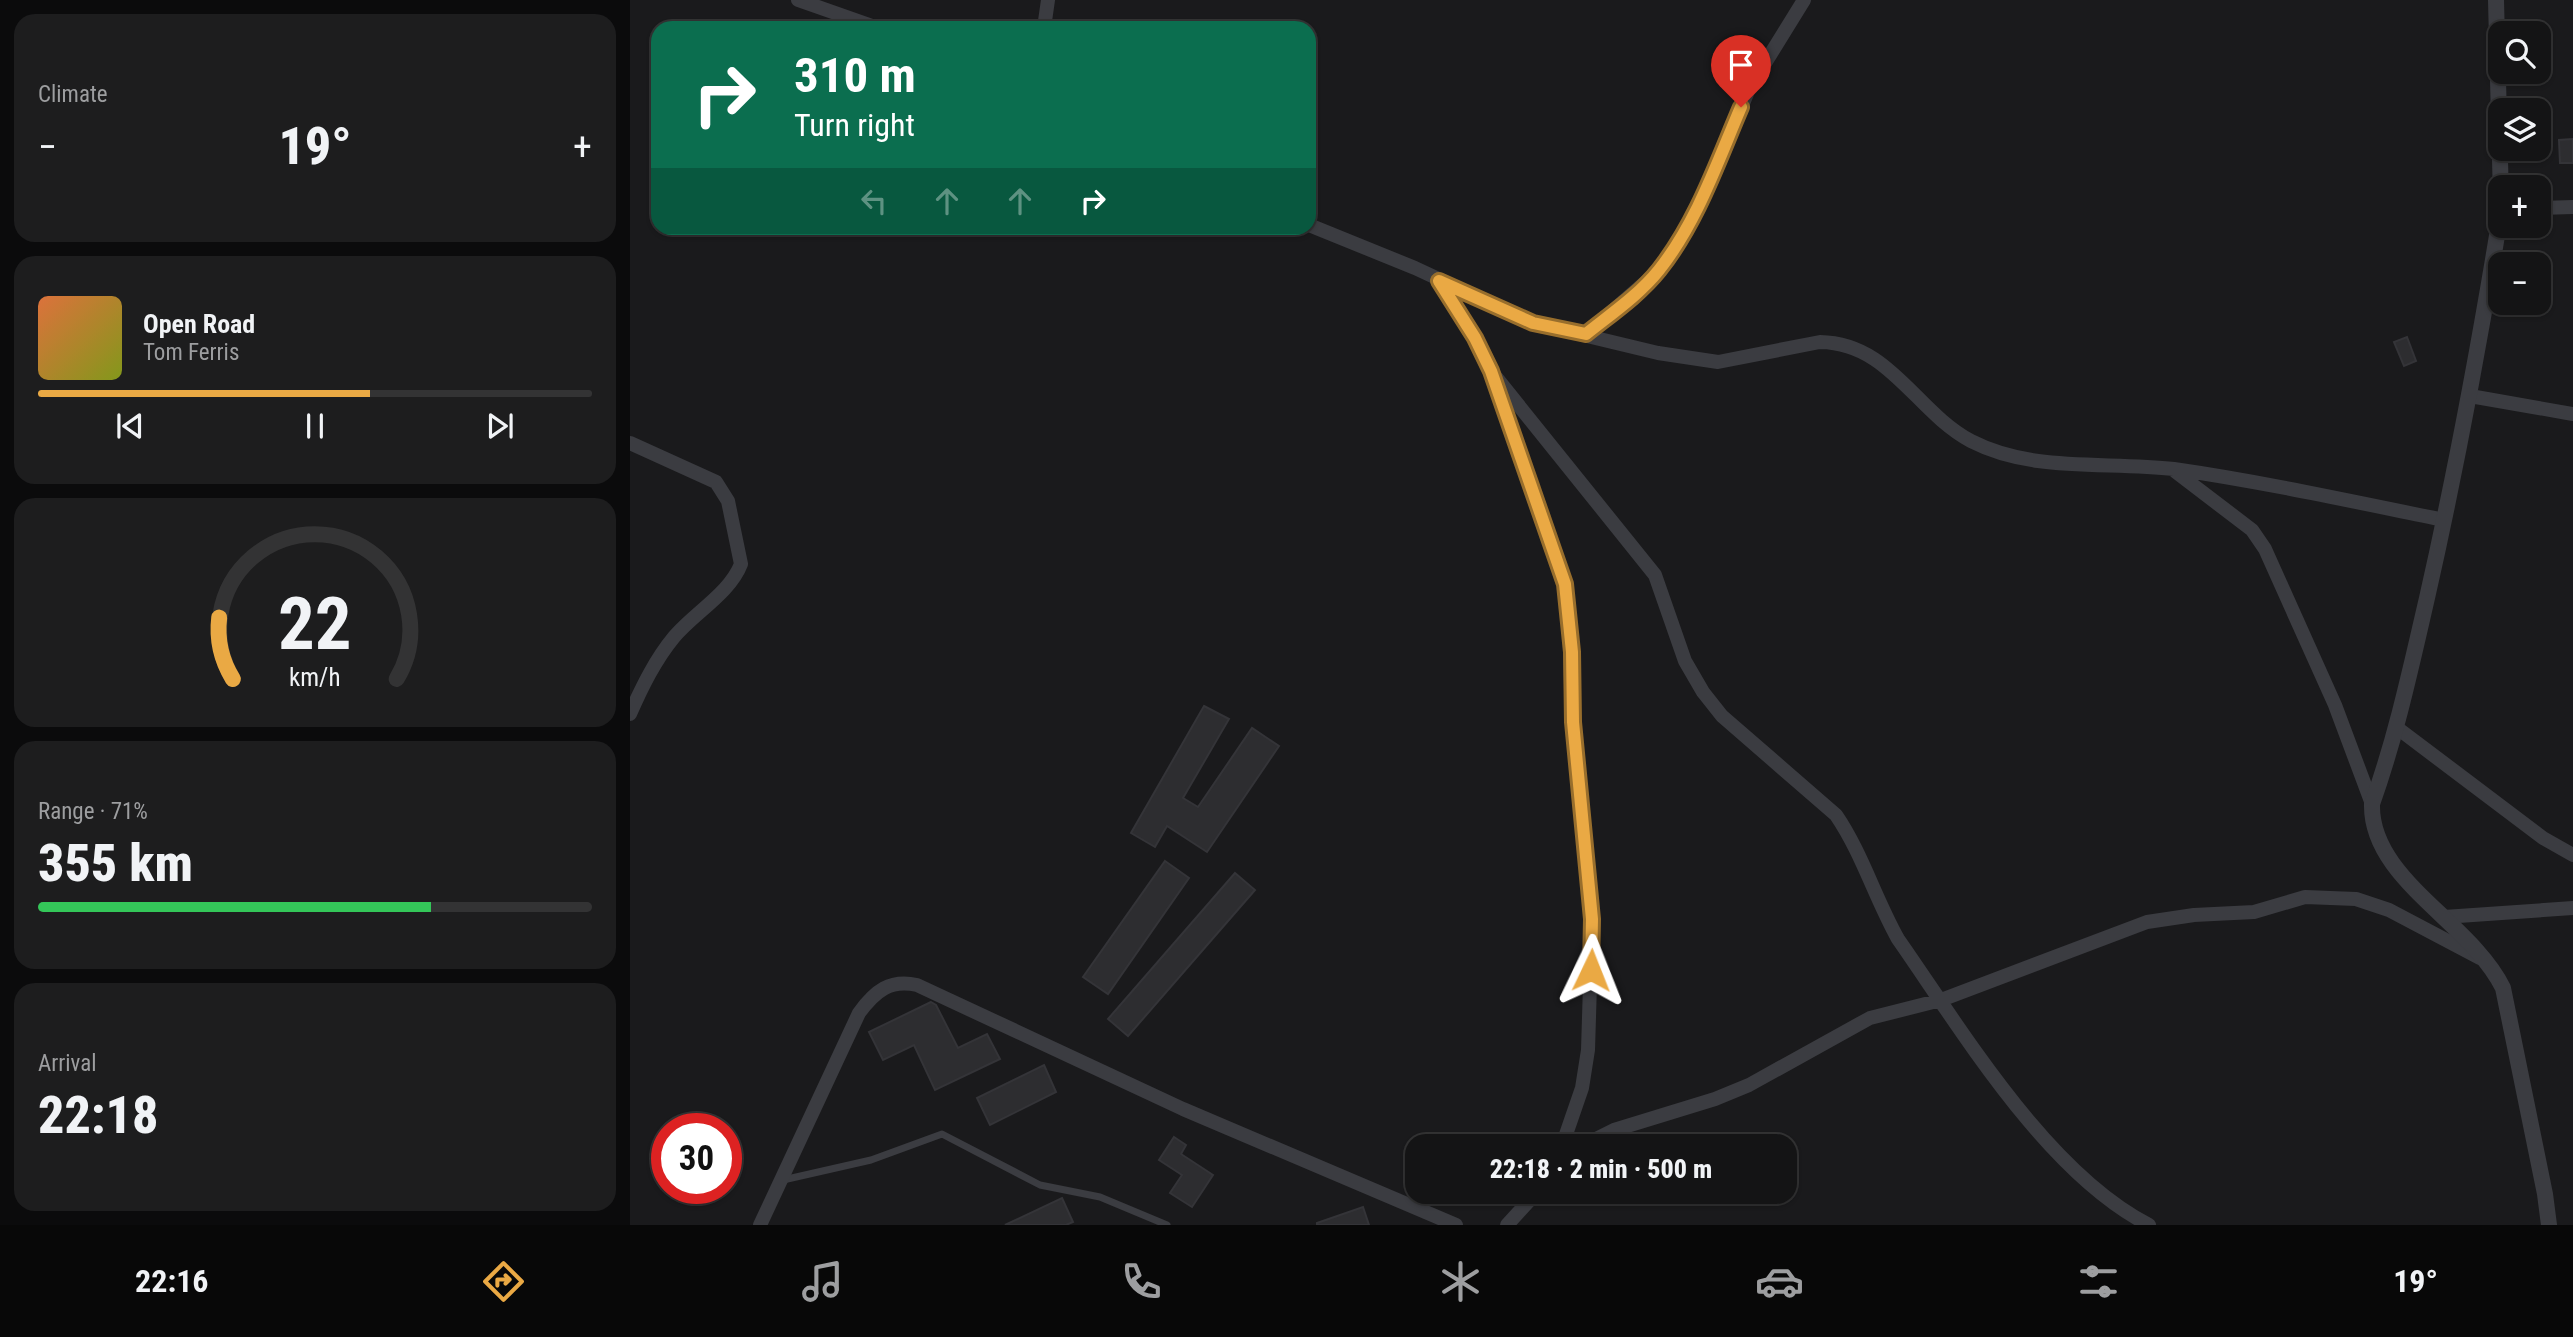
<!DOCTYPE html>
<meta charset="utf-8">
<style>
body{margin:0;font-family:"Roboto Condensed",sans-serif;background:#1d1d1e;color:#f1f3f6;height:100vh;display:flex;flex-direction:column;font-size:26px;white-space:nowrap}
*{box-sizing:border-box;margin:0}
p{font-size:23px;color:#9d9ea0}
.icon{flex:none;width:38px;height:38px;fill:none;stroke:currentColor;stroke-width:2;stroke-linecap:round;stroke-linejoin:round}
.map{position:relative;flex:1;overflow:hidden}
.sheet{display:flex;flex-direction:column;gap:14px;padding:14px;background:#0b0b0c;width:630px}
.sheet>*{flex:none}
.top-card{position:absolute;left:21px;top:21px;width:665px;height:214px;border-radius:21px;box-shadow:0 2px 5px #0004,0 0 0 2px #333334;background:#0b6e4f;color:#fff;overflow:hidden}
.tools{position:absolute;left:1858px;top:21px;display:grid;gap:14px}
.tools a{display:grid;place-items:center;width:63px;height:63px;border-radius:14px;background:#141415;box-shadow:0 2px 5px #0004,0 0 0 2px #333334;font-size:35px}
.speed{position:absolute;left:21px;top:1113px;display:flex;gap:14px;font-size:35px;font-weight:700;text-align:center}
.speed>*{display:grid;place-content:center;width:91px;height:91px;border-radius:50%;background:#141415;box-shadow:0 2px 5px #0004,0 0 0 2px #333334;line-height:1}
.speed .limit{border:10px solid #d22;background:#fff;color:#111}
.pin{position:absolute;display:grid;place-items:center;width:60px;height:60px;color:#fff;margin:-72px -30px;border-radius:50% 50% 50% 0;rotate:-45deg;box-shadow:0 0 7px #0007}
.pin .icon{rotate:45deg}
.me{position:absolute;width:77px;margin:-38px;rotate:2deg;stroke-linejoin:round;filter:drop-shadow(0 0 5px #0008)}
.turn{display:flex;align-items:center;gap:24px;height:147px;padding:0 28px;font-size:32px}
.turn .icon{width:91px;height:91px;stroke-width:2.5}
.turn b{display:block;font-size:49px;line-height:60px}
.lanes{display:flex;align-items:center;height:66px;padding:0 28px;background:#0003;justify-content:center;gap:35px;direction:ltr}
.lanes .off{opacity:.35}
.big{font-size:52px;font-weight:800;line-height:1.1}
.sheet .widget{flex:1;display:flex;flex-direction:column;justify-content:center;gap:10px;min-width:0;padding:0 24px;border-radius:21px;background:#1d1d1e}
.sheet .dial{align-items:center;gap:0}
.dial svg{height:182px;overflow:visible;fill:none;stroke:#333334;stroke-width:7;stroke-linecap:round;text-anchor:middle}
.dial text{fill:#f1f3f6;stroke:none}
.song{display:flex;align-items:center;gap:21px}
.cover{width:84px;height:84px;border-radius:10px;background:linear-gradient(135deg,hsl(20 70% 55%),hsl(70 70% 35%))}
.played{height:7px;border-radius:4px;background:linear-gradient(90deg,#eaa944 60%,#333334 60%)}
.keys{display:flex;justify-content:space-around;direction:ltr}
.heat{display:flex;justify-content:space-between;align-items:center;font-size:38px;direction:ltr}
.charge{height:10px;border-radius:5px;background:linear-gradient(90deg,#34c759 71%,#333334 0)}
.trip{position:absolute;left:775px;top:1134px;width:392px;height:70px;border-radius:21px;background:#141415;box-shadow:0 2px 5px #0004,0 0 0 2px #333334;font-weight:800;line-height:70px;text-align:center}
.tab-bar{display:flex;height:112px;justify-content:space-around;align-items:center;background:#080808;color:#9d9ea0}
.tab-bar .icon{width:49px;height:49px}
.tab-bar .on{color:#eaa944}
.tab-bar b{font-size:32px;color:#f1f3f6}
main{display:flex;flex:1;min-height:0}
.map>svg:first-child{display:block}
.building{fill:#2d2d30;stroke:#343438;stroke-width:2}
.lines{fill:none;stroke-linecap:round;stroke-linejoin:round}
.service{stroke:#3b3c41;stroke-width:7}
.minor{stroke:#3b3c41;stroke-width:14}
.tertiary{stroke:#3b3c41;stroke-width:16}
.route-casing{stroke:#986e2c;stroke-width:18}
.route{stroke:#eaa944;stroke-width:12}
</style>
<main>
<section class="sheet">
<div class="widget"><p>Climate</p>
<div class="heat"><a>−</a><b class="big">19°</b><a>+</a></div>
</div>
<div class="widget">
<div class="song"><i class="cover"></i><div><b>Open Road</b><p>Tom Ferris</p></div></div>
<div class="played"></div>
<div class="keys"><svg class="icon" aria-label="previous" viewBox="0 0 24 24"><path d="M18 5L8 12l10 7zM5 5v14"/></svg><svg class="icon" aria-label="pause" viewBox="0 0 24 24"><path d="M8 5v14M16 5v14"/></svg><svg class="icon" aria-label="next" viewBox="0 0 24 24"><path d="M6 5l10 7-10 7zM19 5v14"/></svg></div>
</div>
<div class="widget dial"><svg viewBox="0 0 100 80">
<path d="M14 69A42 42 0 1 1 86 69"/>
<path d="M14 69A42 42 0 0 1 8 42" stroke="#eaa944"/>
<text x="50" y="56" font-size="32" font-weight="700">22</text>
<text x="50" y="72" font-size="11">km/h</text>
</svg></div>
<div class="widget"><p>Range · 71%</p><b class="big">355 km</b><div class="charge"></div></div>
<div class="widget"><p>Arrival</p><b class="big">22:18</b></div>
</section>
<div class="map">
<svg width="1943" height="1225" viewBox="0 0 1943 1225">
<rect width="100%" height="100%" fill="#1a1a1c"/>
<path class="building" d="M1943 139V163H1930L1929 140Z
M1777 337 1786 361 1774 366 1764 342Z
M574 706 599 719 553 798 568 807 622 728 649 746 577 852 537 826 525 847 501 833Z
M535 861 559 878 478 994 453 977Z
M605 873 625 890 498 1036 478 1019Z
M301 1002 306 1005 328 1048 357 1034 370 1059 305 1090 284 1045 253 1060 239 1032Z
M414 1065 426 1092 360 1125 347 1098Z
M544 1137 556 1145 551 1154 583 1175 562 1207 540 1193 552 1175 529 1160Z
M432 1198 443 1222 436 1225H375Z
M733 1207 739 1225H687V1223Z"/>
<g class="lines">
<path class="service" d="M153 1180 241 1160 312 1134 410 1185 470 1197 537 1225"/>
<path class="minor" d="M168 0 248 28
M414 28 418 0
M1909 208 1943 207
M679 225 785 268 903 323 1028 353 1088 362 1190 342C1260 343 1285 411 1341 441 1403 473 1476 461 1544 469 1634 482 1725 502 1814 520
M809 281 845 338 861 371 935 584 939 618 942 722 962 919 958 1050 952 1088 932 1146
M956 334 1027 272 1048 242 1067 212 1119 89 1174 0
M861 371 1025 575 1055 661 1073 692 1092 716 1206 815C1232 853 1245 898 1268 939 1333 1032 1417 1173 1519 1225
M1840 396 1943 414
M0 443 86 482 98 501 111 564C100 593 64 613 44 637 25 660 12 687 0 714
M1546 472 1622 530 1635 549 1705 705 1742 804
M1766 727 1913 838 1943 855
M1814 917 1943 908
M952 1146 984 1130 1085 1099 1119 1085 1240 1018 1311 1000 1517 922 1564 915 1624 912 1675 897 1726 899 1759 910 1850 958
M130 1225 229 1013C245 991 260 979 287 985L553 1109 826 1225
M877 1225 907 1192"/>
<path class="tertiary" d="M1866 0 1871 199
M1871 211C1850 341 1826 470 1797 598 1781 667 1766 737 1742 804 1740 879 1840 921 1873 988L1915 1194 1919 1225"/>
</g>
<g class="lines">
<g class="route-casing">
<path id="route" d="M961 970 962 919 943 722 942 652 935 584 861 371 845 338 809 281 903 323 956 334C981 314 1009 295 1029 270 1067 222 1087 163 1111 107"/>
</g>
<use href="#route" class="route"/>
</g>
</svg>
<div class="tools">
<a><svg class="icon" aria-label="search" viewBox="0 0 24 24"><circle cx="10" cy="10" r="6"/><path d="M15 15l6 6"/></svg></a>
<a><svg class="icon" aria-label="layers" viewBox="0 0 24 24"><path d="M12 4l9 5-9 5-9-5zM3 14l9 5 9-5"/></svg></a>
<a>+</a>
<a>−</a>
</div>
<div class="speed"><div class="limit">30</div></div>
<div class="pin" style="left:1111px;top:107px;background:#d93025"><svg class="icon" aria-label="arrive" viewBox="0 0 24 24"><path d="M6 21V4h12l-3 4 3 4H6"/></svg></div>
<svg class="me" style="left:961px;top:970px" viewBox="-20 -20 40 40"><path d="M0-17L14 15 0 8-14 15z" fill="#eaa944" stroke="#fff" stroke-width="4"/></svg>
<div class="trip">22:18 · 2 min · 500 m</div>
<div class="top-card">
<div class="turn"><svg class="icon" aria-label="right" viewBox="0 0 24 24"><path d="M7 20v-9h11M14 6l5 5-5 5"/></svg><div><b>310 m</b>Turn right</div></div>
<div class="lanes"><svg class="icon off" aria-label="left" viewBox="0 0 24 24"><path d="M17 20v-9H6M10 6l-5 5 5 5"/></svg><svg class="icon off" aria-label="ahead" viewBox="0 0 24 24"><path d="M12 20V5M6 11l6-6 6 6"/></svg><svg class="icon off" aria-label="ahead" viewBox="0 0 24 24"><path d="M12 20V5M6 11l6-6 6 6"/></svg><svg class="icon" aria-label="right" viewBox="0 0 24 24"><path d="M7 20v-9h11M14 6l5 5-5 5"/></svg></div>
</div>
</div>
</main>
<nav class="tab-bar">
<b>22:16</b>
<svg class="icon on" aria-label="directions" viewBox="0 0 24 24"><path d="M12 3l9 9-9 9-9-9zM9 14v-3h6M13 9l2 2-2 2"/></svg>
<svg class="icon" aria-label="music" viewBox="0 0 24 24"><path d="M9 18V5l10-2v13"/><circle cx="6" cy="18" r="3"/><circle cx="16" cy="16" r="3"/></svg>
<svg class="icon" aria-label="phone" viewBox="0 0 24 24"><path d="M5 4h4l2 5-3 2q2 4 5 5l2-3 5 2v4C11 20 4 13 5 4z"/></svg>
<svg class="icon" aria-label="climate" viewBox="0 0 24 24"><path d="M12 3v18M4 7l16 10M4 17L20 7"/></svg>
<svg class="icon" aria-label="car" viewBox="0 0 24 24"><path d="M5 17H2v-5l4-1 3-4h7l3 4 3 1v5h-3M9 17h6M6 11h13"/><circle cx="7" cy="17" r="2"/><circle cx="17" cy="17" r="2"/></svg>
<svg class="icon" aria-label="filters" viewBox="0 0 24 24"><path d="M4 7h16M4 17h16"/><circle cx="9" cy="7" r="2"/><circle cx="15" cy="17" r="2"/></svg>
<b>19°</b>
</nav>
